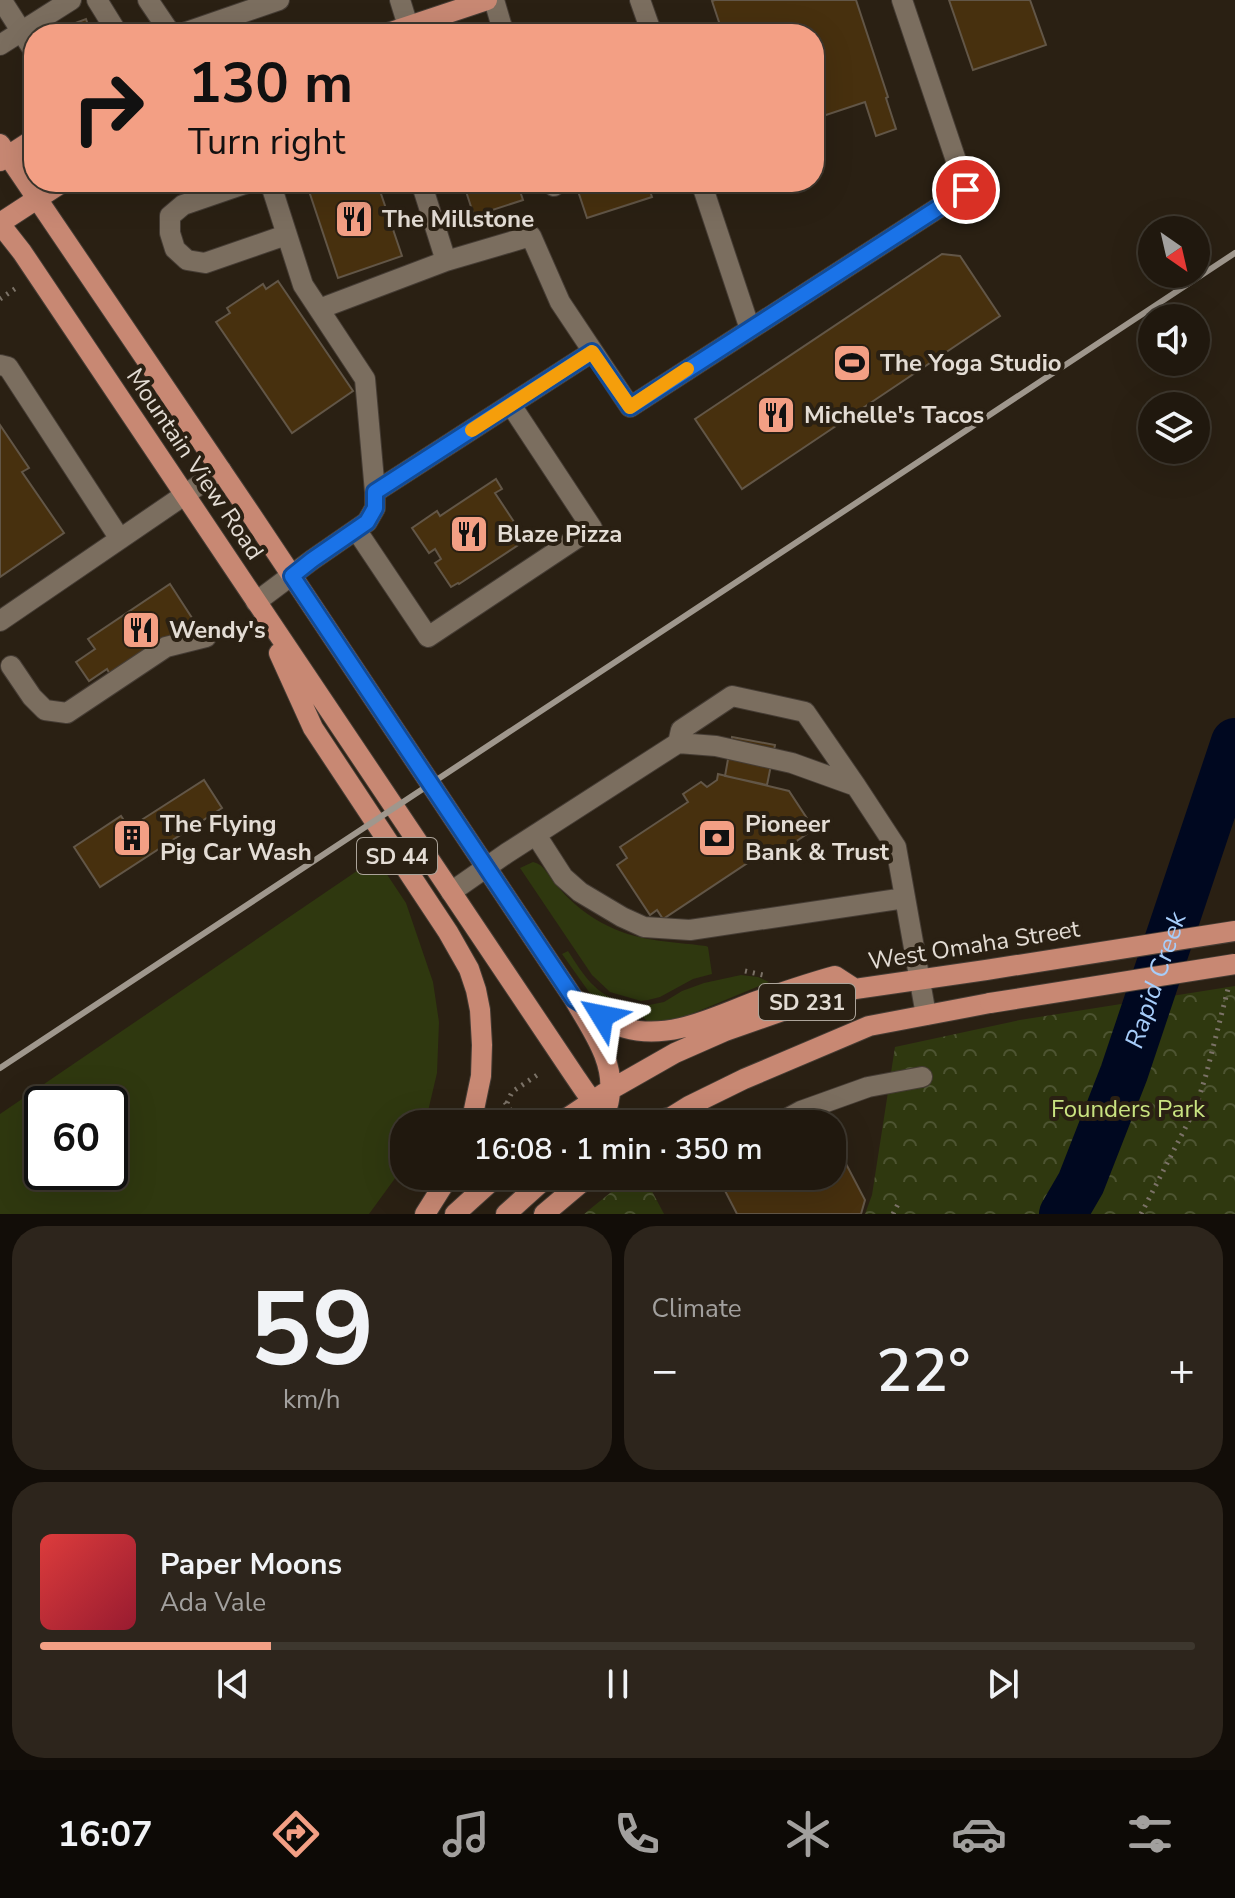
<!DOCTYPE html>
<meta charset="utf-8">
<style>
body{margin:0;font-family:"Nunito Sans",sans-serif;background:#2d251c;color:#f1f3f6;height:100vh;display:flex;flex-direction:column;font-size:30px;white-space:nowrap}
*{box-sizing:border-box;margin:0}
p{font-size:26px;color:#a2a09e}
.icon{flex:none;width:44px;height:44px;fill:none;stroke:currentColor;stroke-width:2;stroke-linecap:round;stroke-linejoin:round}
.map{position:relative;height:1214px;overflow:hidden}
.details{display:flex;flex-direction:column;gap:12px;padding:12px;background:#120d08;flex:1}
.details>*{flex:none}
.guide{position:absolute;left:24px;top:24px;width:800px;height:168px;border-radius:32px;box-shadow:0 8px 32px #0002,0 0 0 2px #3d372e;background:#f39f84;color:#111;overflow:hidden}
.needle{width:52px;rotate:146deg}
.tools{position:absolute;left:1138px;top:216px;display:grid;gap:16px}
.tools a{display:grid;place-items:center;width:72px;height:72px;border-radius:50%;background:#20180e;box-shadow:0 8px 32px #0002,0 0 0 2px #3d372e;font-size:40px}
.speed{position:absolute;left:24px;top:1086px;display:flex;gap:16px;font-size:40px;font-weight:700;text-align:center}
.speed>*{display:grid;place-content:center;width:104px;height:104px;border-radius:50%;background:#20180e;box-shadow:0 8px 32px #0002,0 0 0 2px #3d372e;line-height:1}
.speed .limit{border:4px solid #111;border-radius:12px;background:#fff;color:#111}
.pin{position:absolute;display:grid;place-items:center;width:68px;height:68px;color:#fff;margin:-34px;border:4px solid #fff;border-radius:50%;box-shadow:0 2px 8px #0007}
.me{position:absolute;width:88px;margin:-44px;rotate:305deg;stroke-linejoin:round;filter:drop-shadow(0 0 6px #0008)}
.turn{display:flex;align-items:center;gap:28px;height:168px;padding:0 32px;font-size:36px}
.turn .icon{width:104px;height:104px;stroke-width:2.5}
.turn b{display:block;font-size:56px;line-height:68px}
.big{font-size:60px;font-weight:600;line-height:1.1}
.details .card{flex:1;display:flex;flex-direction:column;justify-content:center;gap:12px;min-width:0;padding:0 28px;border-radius:32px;background:#2d251c}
.details .dial{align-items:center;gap:0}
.dial b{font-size:104px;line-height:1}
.song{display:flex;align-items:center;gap:24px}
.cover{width:96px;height:96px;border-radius:12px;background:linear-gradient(135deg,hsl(0 70% 55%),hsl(350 70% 35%))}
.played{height:8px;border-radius:4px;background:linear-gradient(90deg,#f39f84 20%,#3d372e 20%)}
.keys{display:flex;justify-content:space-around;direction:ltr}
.heat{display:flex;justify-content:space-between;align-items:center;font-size:44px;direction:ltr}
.details .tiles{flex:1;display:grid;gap:12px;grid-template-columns:1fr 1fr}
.card:last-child{grid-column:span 2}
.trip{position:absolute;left:390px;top:1110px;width:456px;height:80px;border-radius:32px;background:#20180e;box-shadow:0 8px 32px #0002,0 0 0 2px #3d372e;font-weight:600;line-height:80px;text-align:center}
.dock{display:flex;height:128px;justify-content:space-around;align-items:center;background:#0d0a06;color:#a2a09e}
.dock .icon{width:56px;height:56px}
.dock .active{color:#f39f84}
.dock b{font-size:36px;color:#f1f3f6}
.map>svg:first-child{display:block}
.grass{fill:#2f380f;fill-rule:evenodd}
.park{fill:url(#park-crowns)}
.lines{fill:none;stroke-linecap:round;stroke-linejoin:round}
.river{stroke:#000820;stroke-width:48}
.building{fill:#47300e;stroke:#625647;stroke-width:2}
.minor-casing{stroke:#453c34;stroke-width:22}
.major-casing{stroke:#453c34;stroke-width:22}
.path{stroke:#7b7267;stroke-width:5;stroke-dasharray:2 6;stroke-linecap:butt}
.minor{stroke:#7b6e5f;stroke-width:20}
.major{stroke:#c88873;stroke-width:20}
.rail{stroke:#9f978d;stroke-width:6}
.major-bridge-casing{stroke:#453c34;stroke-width:22;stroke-linecap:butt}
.major-bridge{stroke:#c88873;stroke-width:20}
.route-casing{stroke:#114b97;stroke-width:20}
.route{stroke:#1a73e8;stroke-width:14}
.slow{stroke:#f59e0b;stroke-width:14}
.labels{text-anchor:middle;stroke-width:8;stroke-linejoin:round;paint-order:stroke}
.shield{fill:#2a2013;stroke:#aca49a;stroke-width:2}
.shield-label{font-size:22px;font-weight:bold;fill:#e3dcd4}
.poi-label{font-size:24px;font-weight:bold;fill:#e3dcd4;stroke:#2a2013;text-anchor:start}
.street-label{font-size:24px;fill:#e3dcd4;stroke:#2a2013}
.park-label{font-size:24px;fill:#c9e381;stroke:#2a2013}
.water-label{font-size:26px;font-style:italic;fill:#a6cdfa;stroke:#2a2013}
</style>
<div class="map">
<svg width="1235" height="1214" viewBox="0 0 1235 1214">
<defs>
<pattern id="park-crowns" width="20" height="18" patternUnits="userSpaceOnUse" patternTransform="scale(2)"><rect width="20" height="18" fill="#2f380f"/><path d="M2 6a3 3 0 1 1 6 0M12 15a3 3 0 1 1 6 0" fill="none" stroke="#4d5431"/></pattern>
</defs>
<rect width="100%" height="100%" fill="#2a2013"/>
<path class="grass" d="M376 858 406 903 433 982 439 1022 437 1073 425 1124H404V1166L369 1214H0V1114ZM110 1104V1172H42V1104Z
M533 862C542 864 545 870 551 878 565 897 582 912 602 923 637 942 668 941 706 946L708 947 712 974 693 979 660 997 648 1000 641 1001 610 992 592 975 520 868Z
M568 951C584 976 595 994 625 1004L624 1008 613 1010 589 992 562 954Z
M741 975 758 977 769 982 689 1015 672 1020 648 1022 639 1013V1007L664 1002 682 991 704 983Z"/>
<path class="park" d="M1235 986V1214H865L872 1195 895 1047 1020 1020Z
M631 1176H644L664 1214H584Z"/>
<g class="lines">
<path class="river" id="s1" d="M1063 1214 1081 1183 1124 1073 1235 742"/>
</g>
<path class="building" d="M715 0H856L888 97 886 98 896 129 876 136 865 102 820 117 814 100V34H723L712 1Z
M949 0H1030L1046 45 973 70Z
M86 19 91 34H46Z
M306 182H377L402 256 338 278Z
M463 182H517L523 200 474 216Z
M575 182H647L652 197 587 218Z
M942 254 960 256 1000 316 742 489 695 419Z
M278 281 353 391 292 433 216 322 230 313 227 308 263 284 266 289Z
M0 425 29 468 22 472 64 533 0 577Z
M496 479 502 489 495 493 526 540 459 584 458 583 451 587 435 563 441 559 435 549 429 553 412 528 437 511 440 516Z
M170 584 194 621 111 676 107 669 89 681 76 662 95 649 88 639Z
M732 737 775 745 767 785 725 776Z
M718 774 789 791 814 829 772 858 767 850 663 919 657 910 650 915 617 865 627 858 620 847 688 802 683 794 701 782 707 787 717 780Z
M204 780 222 808 100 887 74 847 121 816 129 828Z
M844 1160 865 1200 861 1214H737L722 1185 739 1176H832V1166Z"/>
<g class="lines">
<g class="minor-casing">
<path id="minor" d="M97 0 118 34
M148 0 171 34
M400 0 408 26
M494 0 504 34
M640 0 652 34
M4 4 34 51
M181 34 279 0
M0 45 71 0
M250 182 183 205 170 216V233L175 249 187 260 205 263 286 235
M421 182 446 261
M552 182 554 186
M701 182 750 329
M319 309 446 261 531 236 560 302 630 407 966 190 902 0
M0 365 8 367 120 539
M375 492 592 352
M357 531 428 637 592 528 511 405
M256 602 312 560 367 522 375 508V492L365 379 303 285 270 182
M0 621 221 470
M11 666 32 697 45 710 67 713 166 647 206 637
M678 743 681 730 732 696 805 712 856 786
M536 835 563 877 580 892 622 917 644 927 690 930 905 898
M451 892 507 853 678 743 716 746 792 763 856 786 896 847 926 1015
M777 1124 801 1111 868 1087 922 1077"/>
</g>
<g class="major-casing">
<path id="major" d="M385 34 487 0
M0 144 246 507 574 999C591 1029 617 1063 609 1100 608 1108 603 1116 600 1124
M0 161 34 139
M0 223 63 182
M0 224 22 252 574 1075C581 1085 588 1097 597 1106 618 1127 645 1125 671 1117
M279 653 313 728 448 932 469 969 476 990 480 1010 482 1045 481 1076 471 1124
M576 1000C591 1009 608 1023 625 1028 670 1041 716 1016 757 1001 783 992 809 983 835 976L855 989
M558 1124 603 1094 675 1053 725 1031 811 1001 855 989 986 970 1235 931
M660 1124 689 1106 744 1079 869 1026 990 1003
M425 1214 449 1176
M455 1214 497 1176
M506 1214 548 1176
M544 1214 589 1176"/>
</g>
<path class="path" d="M0 299 19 286
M745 971 763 975
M505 1102 519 1123
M507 1103 512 1092 540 1073
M893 1214 900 1200
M1141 1214 1196 1107 1206 1075 1229 985"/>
<use href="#minor" class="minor"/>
<use href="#major" class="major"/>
<path class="rail" d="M0 1068 1235 253"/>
<g class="major-bridge-casing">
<path id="major-bridge" d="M990 1003 1235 964"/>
</g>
<use href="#major-bridge" class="major-bridge"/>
</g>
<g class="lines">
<g class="route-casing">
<path id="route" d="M602 1016 574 999 292 576 312 560 367 522 375 508V492L592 352 630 407 966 190"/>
</g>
<use href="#route" class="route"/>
<path class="slow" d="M472 430 592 352 630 407 687 369"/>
</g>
<defs>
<g id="restaurant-square" transform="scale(2)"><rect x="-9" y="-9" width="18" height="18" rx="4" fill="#f39f84" stroke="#2a2013"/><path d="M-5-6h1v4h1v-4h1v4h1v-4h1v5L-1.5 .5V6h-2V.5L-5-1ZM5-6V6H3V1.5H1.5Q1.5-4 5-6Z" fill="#111"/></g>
<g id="stadium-square" transform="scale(2)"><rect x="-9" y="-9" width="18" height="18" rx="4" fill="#f39f84" stroke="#2a2013"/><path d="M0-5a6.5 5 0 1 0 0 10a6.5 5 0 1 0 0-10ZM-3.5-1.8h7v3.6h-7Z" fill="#111"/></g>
<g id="building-square" transform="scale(2)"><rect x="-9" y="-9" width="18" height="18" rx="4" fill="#f39f84" stroke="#2a2013"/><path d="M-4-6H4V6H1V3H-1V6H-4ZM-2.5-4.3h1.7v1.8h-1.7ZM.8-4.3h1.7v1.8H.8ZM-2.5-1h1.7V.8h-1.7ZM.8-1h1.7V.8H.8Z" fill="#111"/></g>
<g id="bank-square" transform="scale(2)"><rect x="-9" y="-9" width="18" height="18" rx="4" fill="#f39f84" stroke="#2a2013"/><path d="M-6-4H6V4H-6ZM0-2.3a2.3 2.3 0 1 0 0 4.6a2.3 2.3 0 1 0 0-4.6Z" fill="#111"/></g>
</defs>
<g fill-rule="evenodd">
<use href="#restaurant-square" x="354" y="219"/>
<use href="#stadium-square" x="852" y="363"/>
<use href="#restaurant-square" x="776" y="415"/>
<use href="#restaurant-square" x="469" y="534"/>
<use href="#restaurant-square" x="141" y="630"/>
<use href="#building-square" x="132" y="838"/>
<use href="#bank-square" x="717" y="838"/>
</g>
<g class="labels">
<g class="shield">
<rect x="357" y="838" width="80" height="36" rx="6"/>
<rect x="759" y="984" width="96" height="36" rx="6"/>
</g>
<g class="shield-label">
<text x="397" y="864">SD 44</text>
<text x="807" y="1010">SD 231</text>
</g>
<g class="poi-label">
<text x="382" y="227">The Millstone</text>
<text x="880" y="371">The Yoga Studio</text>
<text x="804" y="423">Michelle's Tacos</text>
<text x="497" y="542">Blaze Pizza</text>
<text x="169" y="638">Wendy's</text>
<text x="160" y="832">The Flying<tspan x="160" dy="28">Pig Car Wash</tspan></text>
<text x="745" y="832">Pioneer<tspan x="745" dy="28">Bank &amp; Trust</tspan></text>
</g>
<g class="street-label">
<text transform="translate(195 464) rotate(56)" y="8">Mountain View Road</text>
<text transform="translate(974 945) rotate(-9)" y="8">West Omaha Street</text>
</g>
<g class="park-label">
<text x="1128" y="1117">Founders Park</text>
</g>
<g class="water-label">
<text dy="9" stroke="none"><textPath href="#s1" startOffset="252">Rapid Creek</textPath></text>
</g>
</g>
</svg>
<div class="tools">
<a><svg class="needle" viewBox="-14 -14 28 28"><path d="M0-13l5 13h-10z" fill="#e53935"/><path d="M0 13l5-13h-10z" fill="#a2a09e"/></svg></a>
<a><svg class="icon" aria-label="sound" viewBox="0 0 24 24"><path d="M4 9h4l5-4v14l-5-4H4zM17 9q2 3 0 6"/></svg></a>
<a><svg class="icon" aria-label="layers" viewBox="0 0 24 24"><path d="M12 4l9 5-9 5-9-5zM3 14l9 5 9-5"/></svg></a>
</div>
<div class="speed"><div class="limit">60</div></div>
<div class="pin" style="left:966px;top:190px;background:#d93025"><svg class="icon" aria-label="arrive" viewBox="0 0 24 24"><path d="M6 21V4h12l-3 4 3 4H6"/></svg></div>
<svg class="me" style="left:602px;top:1016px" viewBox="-20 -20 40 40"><path d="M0-17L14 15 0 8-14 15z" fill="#1a73e8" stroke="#fff" stroke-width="4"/></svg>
<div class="trip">16:08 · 1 min · 350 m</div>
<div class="guide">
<div class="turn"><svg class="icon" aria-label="right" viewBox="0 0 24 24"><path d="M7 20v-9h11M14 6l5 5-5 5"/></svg><div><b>130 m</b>Turn right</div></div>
</div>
</div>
<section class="details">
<div class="tiles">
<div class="card dial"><b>59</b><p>km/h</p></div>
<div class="card"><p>Climate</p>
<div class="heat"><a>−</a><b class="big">22°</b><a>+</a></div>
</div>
<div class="card">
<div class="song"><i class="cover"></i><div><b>Paper Moons</b><p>Ada Vale</p></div></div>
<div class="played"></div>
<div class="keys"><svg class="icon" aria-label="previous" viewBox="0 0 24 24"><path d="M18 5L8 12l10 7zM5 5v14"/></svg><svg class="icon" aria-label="pause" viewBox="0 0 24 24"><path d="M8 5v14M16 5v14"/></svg><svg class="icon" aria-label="next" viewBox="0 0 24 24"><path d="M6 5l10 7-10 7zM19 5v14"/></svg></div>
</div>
</div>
</section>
<nav class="dock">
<b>16:07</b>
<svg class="icon active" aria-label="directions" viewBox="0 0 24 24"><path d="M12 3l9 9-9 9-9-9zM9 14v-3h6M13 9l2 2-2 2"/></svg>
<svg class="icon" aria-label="music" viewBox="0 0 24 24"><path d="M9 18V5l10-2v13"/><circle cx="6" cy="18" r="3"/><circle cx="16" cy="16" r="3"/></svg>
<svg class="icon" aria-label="phone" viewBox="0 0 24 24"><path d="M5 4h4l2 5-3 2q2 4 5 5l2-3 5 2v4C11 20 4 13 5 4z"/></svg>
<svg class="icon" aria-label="climate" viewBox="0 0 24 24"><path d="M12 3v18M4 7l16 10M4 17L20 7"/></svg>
<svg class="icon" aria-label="car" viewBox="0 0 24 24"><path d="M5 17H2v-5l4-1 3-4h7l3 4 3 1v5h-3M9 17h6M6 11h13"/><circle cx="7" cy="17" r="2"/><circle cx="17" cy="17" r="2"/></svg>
<svg class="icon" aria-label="filters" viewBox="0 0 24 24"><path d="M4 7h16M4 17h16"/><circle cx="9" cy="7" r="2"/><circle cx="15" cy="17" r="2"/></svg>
</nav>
